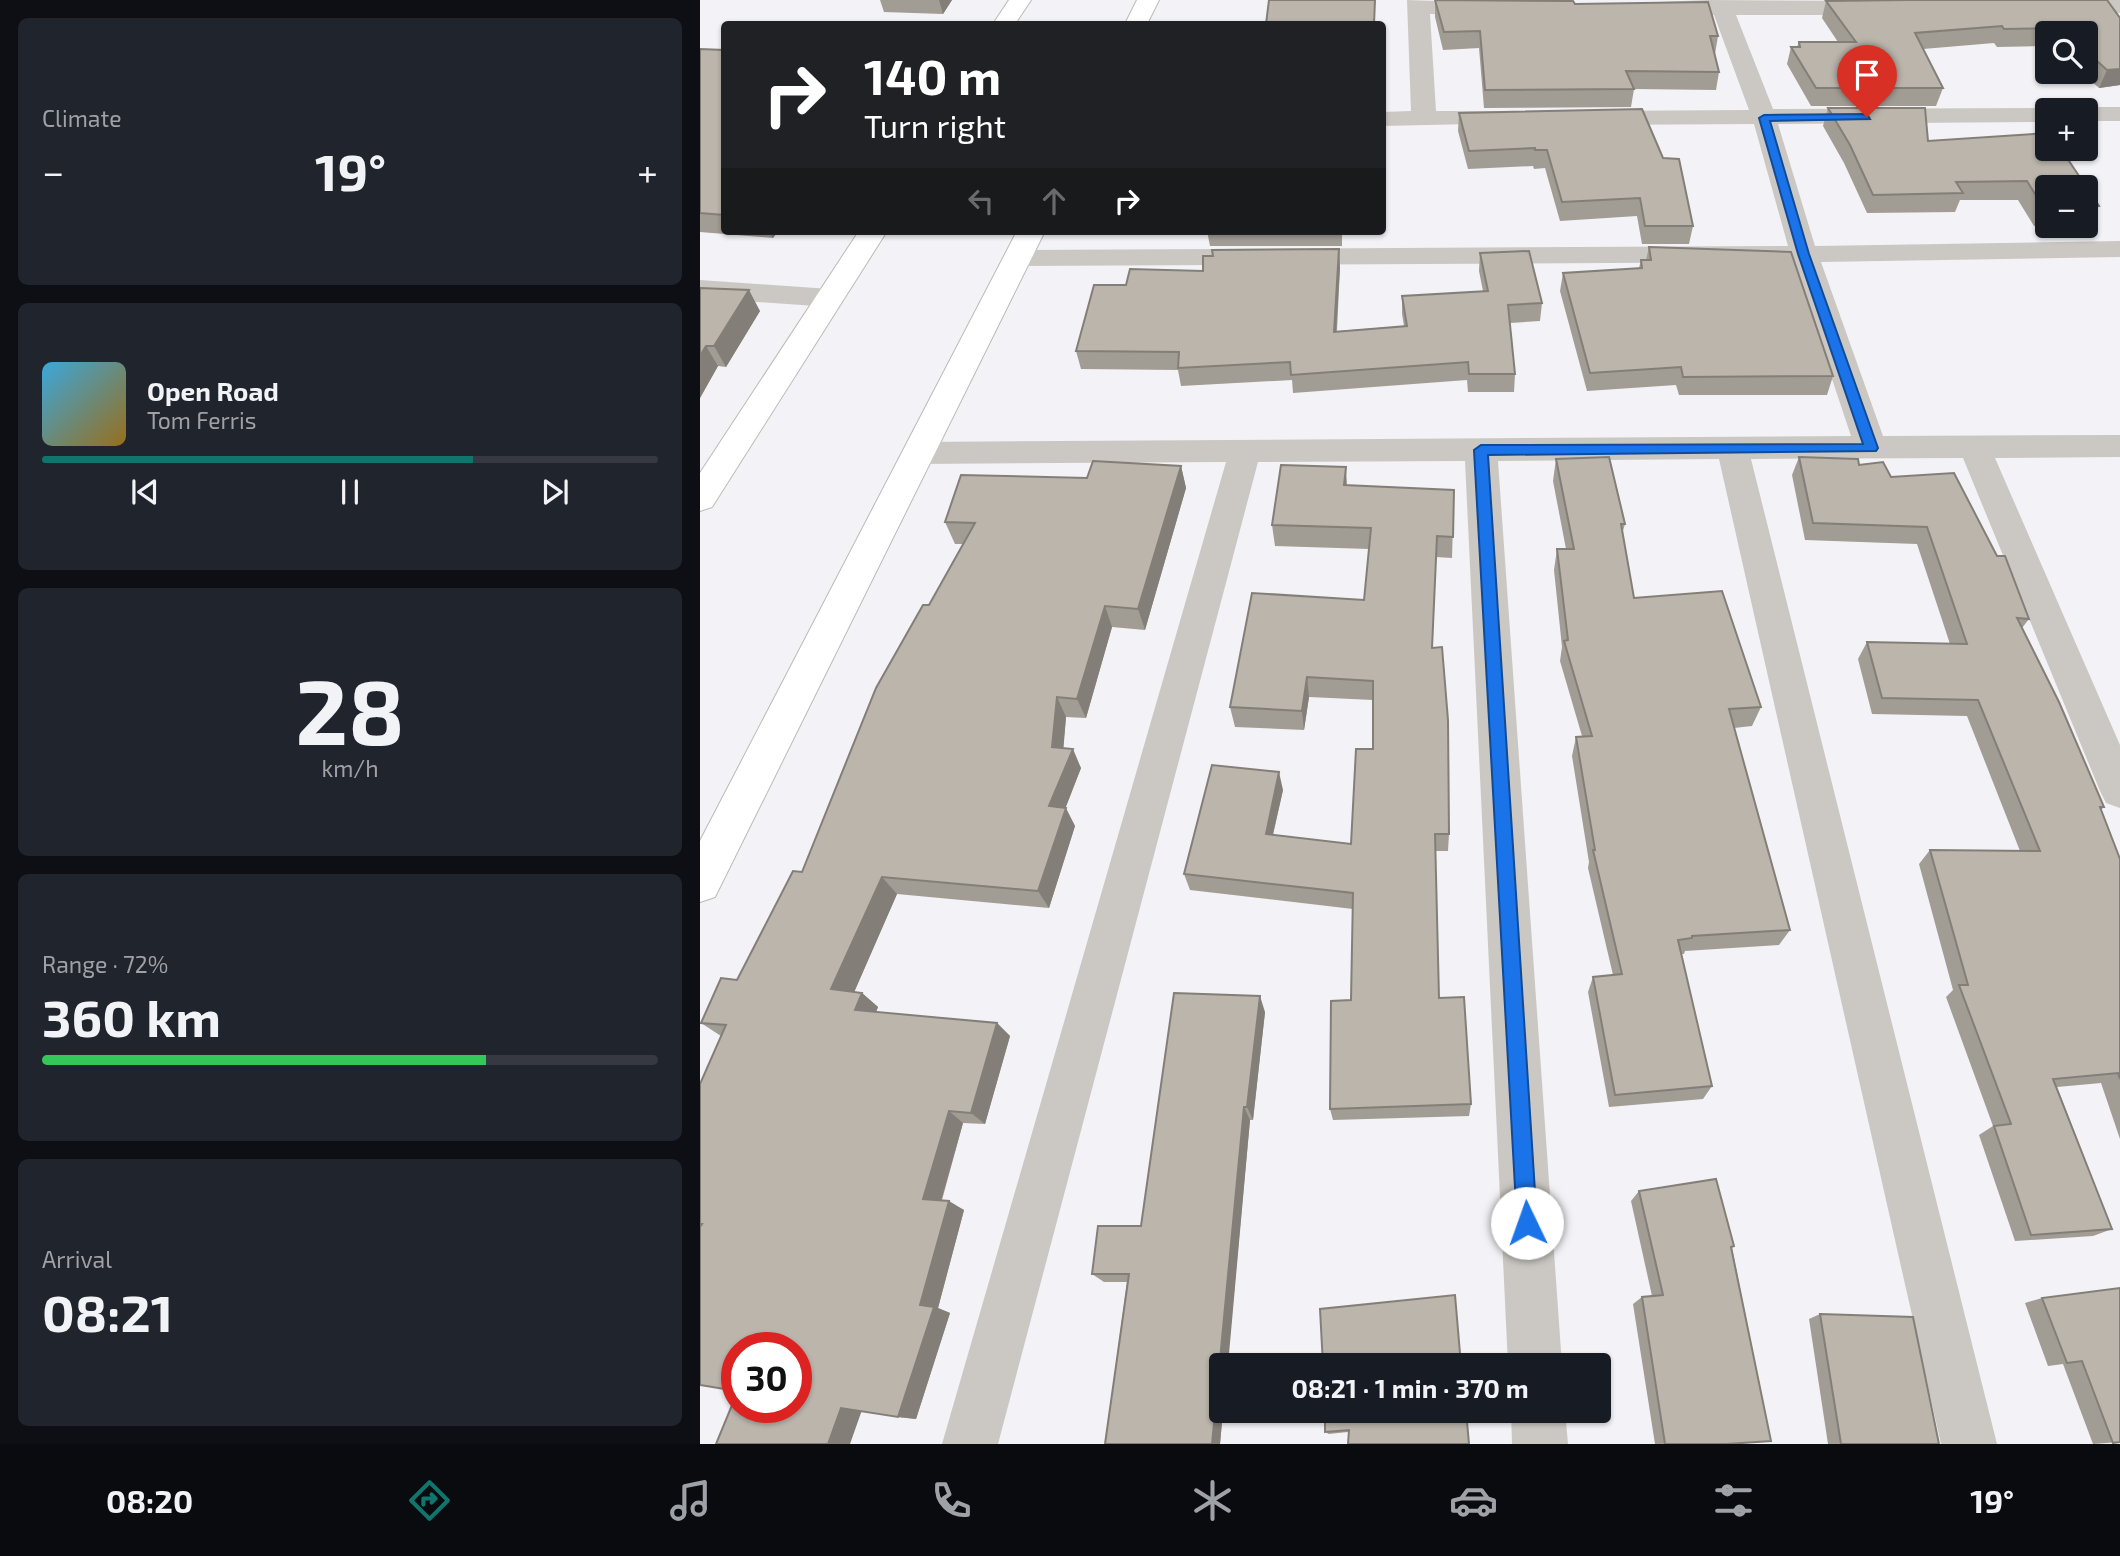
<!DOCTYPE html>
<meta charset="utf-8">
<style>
body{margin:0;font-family:"Exo 2",sans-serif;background:#20242c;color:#f1f3f6;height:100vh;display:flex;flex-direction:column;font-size:26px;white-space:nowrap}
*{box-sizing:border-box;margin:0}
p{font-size:23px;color:#9ea1a6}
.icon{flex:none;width:38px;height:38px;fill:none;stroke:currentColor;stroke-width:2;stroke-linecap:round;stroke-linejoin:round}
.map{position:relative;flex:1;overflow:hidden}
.side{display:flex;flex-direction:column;gap:18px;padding:18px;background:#0d0f14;width:700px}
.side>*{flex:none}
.guide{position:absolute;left:21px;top:21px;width:665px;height:214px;border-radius:7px;box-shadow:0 2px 5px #0004;background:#202124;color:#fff;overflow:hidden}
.tools{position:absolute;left:1335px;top:21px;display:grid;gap:14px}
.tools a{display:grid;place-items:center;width:63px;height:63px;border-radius:7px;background:#171b24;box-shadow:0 2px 5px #0004;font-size:35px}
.speed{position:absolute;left:21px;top:1332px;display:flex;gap:14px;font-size:35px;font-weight:700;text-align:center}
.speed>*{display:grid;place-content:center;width:91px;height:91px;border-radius:50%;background:#171b24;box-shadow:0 2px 5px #0004;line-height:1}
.speed .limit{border:10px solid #d22;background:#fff;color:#111}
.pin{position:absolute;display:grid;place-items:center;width:60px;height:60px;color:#fff;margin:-72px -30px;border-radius:50% 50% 50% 0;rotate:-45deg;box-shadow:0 0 7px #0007}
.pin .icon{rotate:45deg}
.me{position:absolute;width:77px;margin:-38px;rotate:357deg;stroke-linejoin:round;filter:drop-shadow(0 0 5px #0008)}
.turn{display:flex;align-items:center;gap:24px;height:147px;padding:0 28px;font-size:32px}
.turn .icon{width:91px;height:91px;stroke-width:2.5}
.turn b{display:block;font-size:49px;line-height:60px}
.lanes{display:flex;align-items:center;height:66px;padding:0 28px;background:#0003;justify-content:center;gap:35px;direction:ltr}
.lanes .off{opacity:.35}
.big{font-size:52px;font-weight:700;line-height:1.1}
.side .widget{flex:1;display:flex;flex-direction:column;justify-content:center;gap:10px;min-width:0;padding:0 24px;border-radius:10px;background:#20242c}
.side .dial{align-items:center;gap:0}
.dial b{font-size:91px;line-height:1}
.song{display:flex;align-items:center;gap:21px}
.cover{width:84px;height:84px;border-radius:10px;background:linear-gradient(135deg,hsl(200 70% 55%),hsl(40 70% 35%))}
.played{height:7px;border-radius:4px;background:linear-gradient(90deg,#0f766e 70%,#363941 70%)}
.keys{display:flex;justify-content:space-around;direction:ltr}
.heat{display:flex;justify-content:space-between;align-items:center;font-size:38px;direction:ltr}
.charge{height:10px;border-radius:5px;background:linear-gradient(90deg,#34c759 72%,#363941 0)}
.trip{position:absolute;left:509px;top:1353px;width:402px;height:70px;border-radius:7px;background:#171b24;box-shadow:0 2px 5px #0004;font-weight:700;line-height:70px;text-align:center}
.tab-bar{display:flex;height:112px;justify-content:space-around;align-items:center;background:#090b0e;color:#9ea1a6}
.tab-bar .icon{width:49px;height:49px}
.tab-bar .selected{color:#0f766e}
.tab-bar b{font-size:32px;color:#f1f3f6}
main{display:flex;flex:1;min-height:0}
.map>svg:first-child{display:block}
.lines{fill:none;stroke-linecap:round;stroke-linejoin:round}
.major-casing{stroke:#bdbab3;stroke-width:2}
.minor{fill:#cbc8c3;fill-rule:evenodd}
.major{fill:#fff;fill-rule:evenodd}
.wall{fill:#a19c94}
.shaded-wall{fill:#837f78}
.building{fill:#bbb5ac;stroke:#837f78;stroke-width:2}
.route{fill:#1a73e8;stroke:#114b97;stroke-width:2}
</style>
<main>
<section class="side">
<div class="widget"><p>Climate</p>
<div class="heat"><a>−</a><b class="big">19°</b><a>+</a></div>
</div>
<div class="widget">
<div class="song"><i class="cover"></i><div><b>Open Road</b><p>Tom Ferris</p></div></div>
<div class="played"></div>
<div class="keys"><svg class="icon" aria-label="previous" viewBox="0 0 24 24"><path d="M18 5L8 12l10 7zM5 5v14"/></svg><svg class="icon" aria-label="pause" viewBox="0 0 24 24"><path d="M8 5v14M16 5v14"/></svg><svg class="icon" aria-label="next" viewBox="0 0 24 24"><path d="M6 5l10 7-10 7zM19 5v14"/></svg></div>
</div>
<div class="widget dial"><b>28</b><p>km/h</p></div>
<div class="widget"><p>Range · 72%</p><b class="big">360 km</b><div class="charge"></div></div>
<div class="widget"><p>Arrival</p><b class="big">08:21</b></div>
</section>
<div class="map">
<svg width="1420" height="1444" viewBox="0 0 1420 1444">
<rect width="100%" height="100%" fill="#f3f2f6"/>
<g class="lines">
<g class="major-casing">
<path id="major" d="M309 0H331L315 24H293Z
M437 0H459L447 24H425Z
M159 231H187L12 507 0 511V473Z
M317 231H345L15 897 0 902V841Z"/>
</g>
<path class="minor" d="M707 0 795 3 798 8 795 13 787 15 730 14 736 111H810L819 113 822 118 819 123 682 126V112L711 111Z
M1008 0 1175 1 1186 8 1175 15H1036L1073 109 1348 108 1357 110H1348V122L1078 124 1115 246 1420 241V257L1121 262 1183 436 1420 435V457L1295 458 1420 745V808L1406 803 1400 791 1263 458 1051 459 1297 1444H1241L1019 459 798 461 862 1365H808L765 461 558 462 298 1444H242L526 462 218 464 207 461 202 453 207 445 218 442 1151 436 1093 262 317 266 307 264 303 258 307 252 317 250 1088 246 1054 124 895 125 886 123 883 118 886 113 895 111 1049 110 1014 15 959 16 948 9 959 2Z
M1361 0H1420V13L1353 12 1350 7Z
M1386 107H1420V121H1386V110H1376Z
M0 280 130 289 140 292 144 298 140 304 130 307 0 298Z
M811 1410H865L868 1444H812Z"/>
<use href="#major" class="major"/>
</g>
<path class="wall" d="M180 0H252L243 14 184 12Z
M735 0 875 4 1018 36 1015 54 1019 72 1016 90 934 89 931 107 784 108 779 48 743 50 735 17Z
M1407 0 1420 85 1399 88 1381 72H1386V33H1348V46L1297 47 1294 43 1223 49 1243 88 1236 106H1111L1087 64 1091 47H1097L1099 42H1138L1122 18 1126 1Z
M0 49 24 50V231H78L73 238 0 232Z
M1128 108H1225L1228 141 1348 133V149H1361L1399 206 1389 225H1386V187H1348V225L1334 226 1318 200H1260L1255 212 1167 213 1144 163 1123 126Z
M759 113 963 158 993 226 989 244H942L937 216 860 221 845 168 834 169 833 166 768 169 758 131Z
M507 231H642V246H510Z
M949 247 1133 376 1127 395H979L976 385 887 391 860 291 863 273 939 268 941 260H946Z
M780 253 842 303 840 321 810 323 815 374 814 392H768L767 380 593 393 592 380 481 386 478 370 381 369 376 351 426 285 503 271 640 267 637 331 704 326 702 314V296L783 291 779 271Z
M0 288 60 311 26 367 18 366 0 398Z
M1099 457 1159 465 1191 477 1329 619 1322 628 1404 807 1401 810 1420 859V1139L1401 1083 1357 1087 1412 1229 1393 1236 1315 1241 1279 1135 1293 1126 1246 997 1253 990 1219 864 1230 850 1320 851 1267 716 1172 714 1158 659 1167 642 1250 644 1217 544 1105 540 1092 475Z
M856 459 925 524 922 534 934 598 1061 707 1052 726 1034 728 1090 930 1079 945 985 951 984 954H981L1012 1086 1003 1099 909 1107 888 992 893 977 913 975 888 868 889 862 872 756 876 737 882 736 860 661 862 647 854 570 857 549H866L853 481Z
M481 466 486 488 445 630 412 627 386 718 366 717 363 748 381 768 365 808 375 826 349 908 197 894 154 992 162 993 178 1007 176 1012 297 1023 310 1036 285 1124 263 1123 242 1200 264 1210 238 1308 250 1313 216 1419 198 1417 96 1348 0 1385V1084L21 1036 1 1023 37 980 102 872 263 544H255L245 522 387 478Z
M647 485 754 490 752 558 736 557 732 648 749 834 748 851H735L739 998 771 1104 769 1116 633 1120 630 1109 651 1000 653 909 490 890 484 874 583 790 573 835 651 844 673 749V700L609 697 604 730 535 727 530 707 664 600 669 549 575 546 572 525Z
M565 1012 553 1120H550L520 1444H405L427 1282H404L392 1274 441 1226Z
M939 1191 1034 1246 1032 1248 1071 1441 1037 1444H955L933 1304 942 1297 952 1296 931 1201Z
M1420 1288V1442L1393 1444 1363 1364 1348 1366 1325 1303 1342 1298Z
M1120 1314 1239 1444H1128L1109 1319Z
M766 1410 648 1432 629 1434 625 1432Z"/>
<path class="shaded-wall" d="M239 0H252L243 14Z
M1420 69V85L1399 88 1407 70Z
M69 231H78L73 238Z
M639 249 640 267 635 350 634 332Z
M49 290 60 311 26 367 14 346Z
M6 346 18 366 0 398V356Z
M481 466 486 488 445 630 438 609Z
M646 467 647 489 644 485Z
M405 606 412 627 386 718 377 699Z
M607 677 609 697 604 730 602 711Z
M357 697 366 717 362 766 352 747Z
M373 749 381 768 359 825 349 806Z
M579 772 583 790 569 851 566 834Z
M366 808 375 826 349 908 338 891Z
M182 877 197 894 149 1004 131 989Z
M162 993 178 1007 171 1024 155 1010Z
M560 996 565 1012 553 1120 547 1107Z
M297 1023 310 1036 285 1124 271 1113Z
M544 1107 550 1120 528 1365H522V1410H523L520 1444H512Z
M249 1111 263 1123 239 1208 223 1199Z
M249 1201 264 1210 238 1308 250 1313 216 1419 198 1417 220 1305Z
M141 1408 162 1410 150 1444H128Z"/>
<path class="building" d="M569 0H675L674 24H566Z
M735 0 873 1 875 4 1008 2 1018 36H1010L1019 72 926 71 934 89 785 90 780 31 744 32Z
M1209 0H1407L1420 18V69L1407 70 1386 51V33H1365L1360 28 1304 29 1302 26 1215 33 1243 88H1116L1091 47H1100L1099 42H1156L1126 1Z
M0 49 24 50V215L0 213Z
M1128 108H1225L1228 141 1348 133V149H1361L1399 206 1386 207V187H1348V207H1343L1327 181 1256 182 1263 193 1173 195 1150 145Z
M942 109 963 158 979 159 993 226H945L940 198 862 202 847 150H835V148L769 151 759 113Z
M949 247 1091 252 1133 376 983 377 981 367 890 373 863 273 942 268 941 260H951Z
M639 249 634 332 707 326 702 296 788 291 780 253 829 251 842 303 808 305 815 374H769L768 362 591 375 590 362 478 368 479 352 376 351 394 285H426L430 269 503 271V256H513L512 250Z
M0 288 49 290 14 346H6L0 356Z
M909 457 925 524H921L934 598 1022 591 1061 707 1029 709 1090 930 992 936V938L978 940 1012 1086 915 1095 893 977 922 974 893 850H895L876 737 892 736 864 641 868 640 857 549H874L856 459Z
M1099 457 1158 459 1159 465 1183 462 1191 477 1254 473 1297 556H1305L1329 619 1317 618 1359 702 1404 807H1400L1420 859V1079L1418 1073 1353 1079 1412 1229 1331 1235 1294 1126 1311 1124 1259 985H1268L1230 850 1340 851 1278 700 1182 698 1167 642 1267 644 1227 527 1113 523Z
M393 461 481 466 438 609 405 606 377 699 357 697 352 747 373 749 349 806 366 808 338 891 182 877 131 989 162 993 155 1010 297 1023 271 1113 249 1111 223 1199 249 1201 220 1305 234 1307 198 1417 141 1408 128 1444H16L37 1393V1407H96V1348H37V1391L0 1385V1227L2 1224H0V1084L26 1025 1 1023 21 978 37 980 93 871 102 872 176 688 223 605H229L275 523 245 522 261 475 387 478Z
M581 465 646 467 644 485 754 490 753 537 737 536 732 648 742 647 748 720 749 834H735L739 998 764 997 771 1104 630 1109 631 1001 651 1000 653 893 484 874 512 765 579 772 566 834 651 844 656 749H673V681L607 677 602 711 530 707 552 593 664 600 671 528 572 525Z
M474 993 560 996 547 1107H544L512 1444H405L429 1274H392L398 1226H441Z
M1016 1179 1034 1246 1031 1247 1071 1441 1027 1444H965L942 1297 963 1295 939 1191Z
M1420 1288V1442L1413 1443 1382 1361 1367 1363 1342 1298Z
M755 1295 761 1365H623L620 1309Z
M1120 1314 1213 1317 1239 1444H1141Z
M625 1410H766L769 1444H648L649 1430 625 1432Z"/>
<path class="route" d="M1167 114 1170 119 1070 121 1109 254 1178 448 1176 451 788 455 837 1223 834 1231 827 1234 820 1231 817 1223 774 450 781 445 1163 444 1098 254 1059 118 1064 115Z"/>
</svg>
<div class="tools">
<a><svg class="icon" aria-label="search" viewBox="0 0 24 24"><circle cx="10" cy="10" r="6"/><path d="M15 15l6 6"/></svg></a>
<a>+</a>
<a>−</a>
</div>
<div class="speed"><div class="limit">30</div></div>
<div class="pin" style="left:1167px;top:117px;background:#d93025"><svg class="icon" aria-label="arrive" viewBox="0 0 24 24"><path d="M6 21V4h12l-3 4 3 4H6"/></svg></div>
<svg class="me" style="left:827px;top:1223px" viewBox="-20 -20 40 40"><circle r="19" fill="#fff"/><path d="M0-13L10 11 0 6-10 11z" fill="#1a73e8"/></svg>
<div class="trip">08:21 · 1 min · 370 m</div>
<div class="guide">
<div class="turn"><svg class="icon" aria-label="right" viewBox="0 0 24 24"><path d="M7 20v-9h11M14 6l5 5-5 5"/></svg><div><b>140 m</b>Turn right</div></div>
<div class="lanes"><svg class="icon off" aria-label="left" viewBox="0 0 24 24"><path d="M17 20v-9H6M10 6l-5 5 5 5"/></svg><svg class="icon off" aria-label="ahead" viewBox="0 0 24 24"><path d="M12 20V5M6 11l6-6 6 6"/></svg><svg class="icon" aria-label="right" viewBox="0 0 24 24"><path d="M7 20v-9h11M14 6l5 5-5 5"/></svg></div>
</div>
</div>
</main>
<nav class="tab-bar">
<b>08:20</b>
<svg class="icon selected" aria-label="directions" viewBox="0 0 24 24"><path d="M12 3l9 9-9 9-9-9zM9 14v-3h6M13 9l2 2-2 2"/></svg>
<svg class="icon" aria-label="music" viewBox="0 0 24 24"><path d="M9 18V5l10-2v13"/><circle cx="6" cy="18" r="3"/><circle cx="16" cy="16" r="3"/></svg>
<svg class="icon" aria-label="phone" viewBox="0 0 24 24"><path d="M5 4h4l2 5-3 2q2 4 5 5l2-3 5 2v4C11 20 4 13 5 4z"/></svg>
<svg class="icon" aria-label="climate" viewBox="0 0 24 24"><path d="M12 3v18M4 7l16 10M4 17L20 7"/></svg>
<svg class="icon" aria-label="car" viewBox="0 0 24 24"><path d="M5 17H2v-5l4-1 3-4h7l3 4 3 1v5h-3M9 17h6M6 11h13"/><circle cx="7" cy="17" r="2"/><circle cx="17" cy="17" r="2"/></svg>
<svg class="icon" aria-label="filters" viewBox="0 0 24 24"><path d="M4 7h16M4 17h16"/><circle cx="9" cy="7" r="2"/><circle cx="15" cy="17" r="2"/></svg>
<b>19°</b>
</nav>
